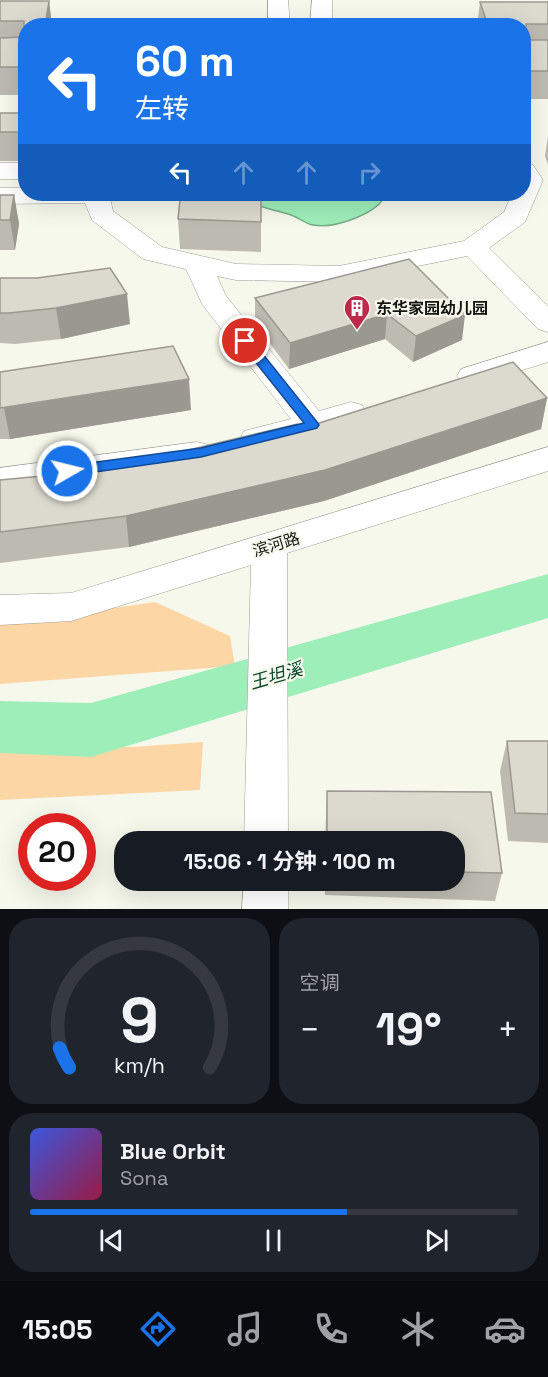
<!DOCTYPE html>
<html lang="zh">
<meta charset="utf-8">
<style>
body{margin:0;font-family:"Space Grotesk","Noto Sans SC",sans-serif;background:#20242c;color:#f1f3f6;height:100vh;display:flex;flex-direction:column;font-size:22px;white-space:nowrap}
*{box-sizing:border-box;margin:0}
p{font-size:20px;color:#9ea1a6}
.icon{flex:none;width:33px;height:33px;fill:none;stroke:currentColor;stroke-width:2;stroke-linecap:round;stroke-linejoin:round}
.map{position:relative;height:909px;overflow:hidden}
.side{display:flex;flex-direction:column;gap:9px;padding:9px;background:#0d0f14;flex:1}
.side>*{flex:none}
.guide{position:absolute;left:18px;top:18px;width:513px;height:183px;border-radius:24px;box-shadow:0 6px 24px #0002;background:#1a73e8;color:#fff;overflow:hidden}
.speed{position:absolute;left:18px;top:813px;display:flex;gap:12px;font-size:30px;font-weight:700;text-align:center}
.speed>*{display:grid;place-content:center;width:78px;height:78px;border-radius:50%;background:#171b24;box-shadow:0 6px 24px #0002;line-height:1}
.speed .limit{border:9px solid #d22;background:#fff;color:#111}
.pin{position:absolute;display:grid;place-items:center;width:51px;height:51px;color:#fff;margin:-26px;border:3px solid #fff;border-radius:50%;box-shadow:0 2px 6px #0007}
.me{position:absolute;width:66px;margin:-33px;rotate:82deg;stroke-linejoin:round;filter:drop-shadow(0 0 4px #0008)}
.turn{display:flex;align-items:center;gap:21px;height:126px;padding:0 18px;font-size:27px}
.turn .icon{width:78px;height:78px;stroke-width:2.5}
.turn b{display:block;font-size:42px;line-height:51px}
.lanes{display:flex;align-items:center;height:57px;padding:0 18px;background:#0003;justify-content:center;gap:30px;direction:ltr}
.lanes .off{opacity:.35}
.big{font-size:45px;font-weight:700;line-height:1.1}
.side .tile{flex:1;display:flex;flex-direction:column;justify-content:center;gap:9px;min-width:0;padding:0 21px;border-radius:24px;background:#20242c}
.side .dial{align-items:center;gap:0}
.dial svg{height:156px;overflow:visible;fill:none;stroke:#363941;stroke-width:7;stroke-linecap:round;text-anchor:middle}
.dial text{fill:#f1f3f6;stroke:none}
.song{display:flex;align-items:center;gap:18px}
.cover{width:72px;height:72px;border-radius:9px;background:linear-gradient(135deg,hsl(230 70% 55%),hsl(340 70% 35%))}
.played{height:6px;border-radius:3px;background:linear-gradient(90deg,#1a73e8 65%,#363941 65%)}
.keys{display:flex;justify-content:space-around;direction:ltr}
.heat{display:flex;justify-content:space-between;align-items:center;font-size:33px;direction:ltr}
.side .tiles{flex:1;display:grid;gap:9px;grid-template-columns:1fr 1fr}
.tile:last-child{grid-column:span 2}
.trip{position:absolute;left:114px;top:831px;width:351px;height:60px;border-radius:24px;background:#171b24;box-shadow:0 6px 24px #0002;font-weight:700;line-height:60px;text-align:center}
.tabs{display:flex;height:96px;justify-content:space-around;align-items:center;background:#090b0e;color:#9ea1a6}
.tabs .icon{width:42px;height:42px}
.tabs .on{color:#1a73e8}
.tabs b{font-size:27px;color:#f1f3f6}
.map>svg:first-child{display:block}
.green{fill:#fcd6a5}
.water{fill:#9eeeba;stroke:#75ad88;stroke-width:1.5}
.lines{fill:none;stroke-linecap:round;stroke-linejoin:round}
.river{fill:#9eeeba;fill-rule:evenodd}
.minor-casing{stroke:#9b9c92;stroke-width:1}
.minor{fill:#fff;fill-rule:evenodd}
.wall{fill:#bdbbb1}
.shaded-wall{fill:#9a9890}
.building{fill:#dcd9ce;stroke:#9a9890;stroke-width:1.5}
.route{fill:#1a73e8;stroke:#114b97;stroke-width:1.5}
.labels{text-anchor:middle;stroke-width:4.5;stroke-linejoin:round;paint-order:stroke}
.poi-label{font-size:16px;font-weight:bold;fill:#151612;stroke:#f6f8ec;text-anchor:start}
.street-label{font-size:16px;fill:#151612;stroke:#f6f8ec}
.water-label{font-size:18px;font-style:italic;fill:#094828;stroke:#f6f8ec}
</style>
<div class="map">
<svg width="548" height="909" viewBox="0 0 548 909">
<rect width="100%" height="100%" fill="#f6f8ec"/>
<path class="green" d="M155 602 230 636 235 666 0 684V622L26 621Z
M203 742 200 790 0 800V747H132Z"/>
<path class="water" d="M258 194H386C378 214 334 229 313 225 305 224 297 216 288 214 276 210 265 209 253 203Z"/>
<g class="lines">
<path class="river" d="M548 574V618L91 757 0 753V701L91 703Z"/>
<g class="minor-casing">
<path id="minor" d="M268 0H288L290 26H268Z
M312 0H332V26H310Z
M524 162 533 165 543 180 525 222 489 248 548 306V332L538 329 467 256 339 282 236 280 217 276 226 296 319 411 351 402 362 405 367 413 362 421 256 450 244 447 240 439 244 431 291 419 202 304 186 269 143 259 92 220 85 203 0 204V188H26V194H109L113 211 162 247 236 264 339 266 464 241 504 212 512 194H524Z
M0 163H26V179H0Z
M548 342V362L472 386 461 383 457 376 461 369Z
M197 442 209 445 213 453 209 461 0 492V468Z
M548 447V471L287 553 288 842H244L251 565 71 621 0 625V595L71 593Z
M244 880H288V909H242Z"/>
</g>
<use href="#minor" class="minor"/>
</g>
<path class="wall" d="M0 1H49L52 26H26V95H0Z
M480 2 488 26H477Z
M548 2V99H524V26Z
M0 113H26V161H0Z
M548 136V165L545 156Z
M0 195H14L19 224 15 250H0Z
M261 200V252L180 249 178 219Z
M409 259 462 340 413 362 385 339 289 369 255 323V298Z
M0 278 130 324 61 339 15 344 0 343Z
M0 372 191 410 10 439H0Z
M547 398 541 429 324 501 129 547 0 563V480L105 470 300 429Z
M507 741H548V843L508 841 500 771Z
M327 791 491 792 502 873 495 901 325 895V880H454V842H325Z"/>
<path class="shaded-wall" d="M49 1 52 26H45Z
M14 195 19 224 15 250 10 220Z
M127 294 130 324 61 339 56 308Z
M387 314 385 339 289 369 290 343Z
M465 315 462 340 413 362 416 336Z
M189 379 191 410 10 439 4 408Z
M547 398 541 429 324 501 129 547 126 516Z"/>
<path class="building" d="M0 1H49L45 26H26V67H0V38L24 37V21H0Z
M480 2H548V24H526V40H548V71H524V26H488Z
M0 113H26V135H24L22 132H0Z
M0 195H14L10 220H0Z
M180 199 261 200V222L178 219Z
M409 259 465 315 416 336 387 314 290 343 255 298Z
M110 268 127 294 56 308 9 313H0V278H37Z
M173 346 189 379 0 408V372Z
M513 362 547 398 325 470 126 516 0 532V480L105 470 297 424 300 429Z
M507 741H548V814L515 813Z
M327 791 491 792 502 873 454 872V842H327Z"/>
<path class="route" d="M245 337 250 338 317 422 319 425 317 428 201 457 67 476 62 474 60 471 62 467 67 466 201 448 304 423 241 344 239 341Z"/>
<defs>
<g id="building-pin" transform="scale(1.35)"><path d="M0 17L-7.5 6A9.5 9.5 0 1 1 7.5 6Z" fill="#bc2b4c" stroke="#f6f8ec"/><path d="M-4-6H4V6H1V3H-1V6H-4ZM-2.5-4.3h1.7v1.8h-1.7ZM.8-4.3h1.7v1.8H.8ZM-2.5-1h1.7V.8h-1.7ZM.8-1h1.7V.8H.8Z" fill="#fff"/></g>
</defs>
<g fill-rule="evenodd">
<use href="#building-pin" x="357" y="308"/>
</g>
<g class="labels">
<g class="poi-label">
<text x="376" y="314">东华家园幼儿园</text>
</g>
<g class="street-label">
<text transform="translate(276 544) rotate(-17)" y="6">滨河路</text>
</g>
<g class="water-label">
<text transform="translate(276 676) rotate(-16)" y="6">王坦溪</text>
</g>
</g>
</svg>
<div class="speed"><div class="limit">20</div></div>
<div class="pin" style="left:245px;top:341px;background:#d93025"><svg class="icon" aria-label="arrive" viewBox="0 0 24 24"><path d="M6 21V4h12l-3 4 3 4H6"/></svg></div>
<svg class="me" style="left:67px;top:471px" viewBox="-20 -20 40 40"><circle r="17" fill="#1a73e8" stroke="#fff" stroke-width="3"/><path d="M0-11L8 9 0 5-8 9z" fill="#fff"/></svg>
<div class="trip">15:06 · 1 分钟 · 100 m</div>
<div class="guide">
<div class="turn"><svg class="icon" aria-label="left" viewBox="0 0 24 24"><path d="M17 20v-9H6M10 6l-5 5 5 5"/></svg><div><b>60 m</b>左转</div></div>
<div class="lanes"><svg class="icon" aria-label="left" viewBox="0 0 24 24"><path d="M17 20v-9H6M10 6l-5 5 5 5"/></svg><svg class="icon off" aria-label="ahead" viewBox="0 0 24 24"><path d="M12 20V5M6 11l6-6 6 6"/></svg><svg class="icon off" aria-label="ahead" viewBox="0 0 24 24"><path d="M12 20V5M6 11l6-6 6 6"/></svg><svg class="icon off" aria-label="right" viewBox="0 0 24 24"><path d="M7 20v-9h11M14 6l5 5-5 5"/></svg></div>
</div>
</div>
<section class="side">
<div class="tiles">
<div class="tile dial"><svg viewBox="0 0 100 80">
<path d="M14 69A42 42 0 1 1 86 69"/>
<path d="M14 69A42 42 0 0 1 9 59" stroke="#1a73e8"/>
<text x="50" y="56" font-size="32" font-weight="700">9</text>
<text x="50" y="72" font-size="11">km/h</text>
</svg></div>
<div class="tile"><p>空调</p>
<div class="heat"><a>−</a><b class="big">19°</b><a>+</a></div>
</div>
<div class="tile">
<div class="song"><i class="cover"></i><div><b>Blue Orbit</b><p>Sona</p></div></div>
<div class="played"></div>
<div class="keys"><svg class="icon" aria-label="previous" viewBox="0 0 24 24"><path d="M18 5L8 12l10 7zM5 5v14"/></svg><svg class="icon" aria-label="pause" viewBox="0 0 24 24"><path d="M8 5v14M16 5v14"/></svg><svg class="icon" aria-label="next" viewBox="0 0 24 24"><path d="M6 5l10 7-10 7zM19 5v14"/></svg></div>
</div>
</div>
</section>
<nav class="tabs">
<b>15:05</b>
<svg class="icon on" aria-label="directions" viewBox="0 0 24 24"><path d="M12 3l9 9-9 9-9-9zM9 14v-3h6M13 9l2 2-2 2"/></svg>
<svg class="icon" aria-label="music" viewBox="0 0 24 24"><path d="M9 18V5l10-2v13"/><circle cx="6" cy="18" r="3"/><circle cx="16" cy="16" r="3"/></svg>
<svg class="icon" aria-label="phone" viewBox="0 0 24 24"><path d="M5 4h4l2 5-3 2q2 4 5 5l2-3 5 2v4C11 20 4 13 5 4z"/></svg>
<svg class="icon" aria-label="climate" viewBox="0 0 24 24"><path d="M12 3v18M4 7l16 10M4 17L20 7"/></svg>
<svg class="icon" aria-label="car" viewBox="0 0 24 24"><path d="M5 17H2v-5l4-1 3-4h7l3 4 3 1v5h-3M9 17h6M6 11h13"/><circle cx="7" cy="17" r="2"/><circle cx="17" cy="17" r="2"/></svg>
</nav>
